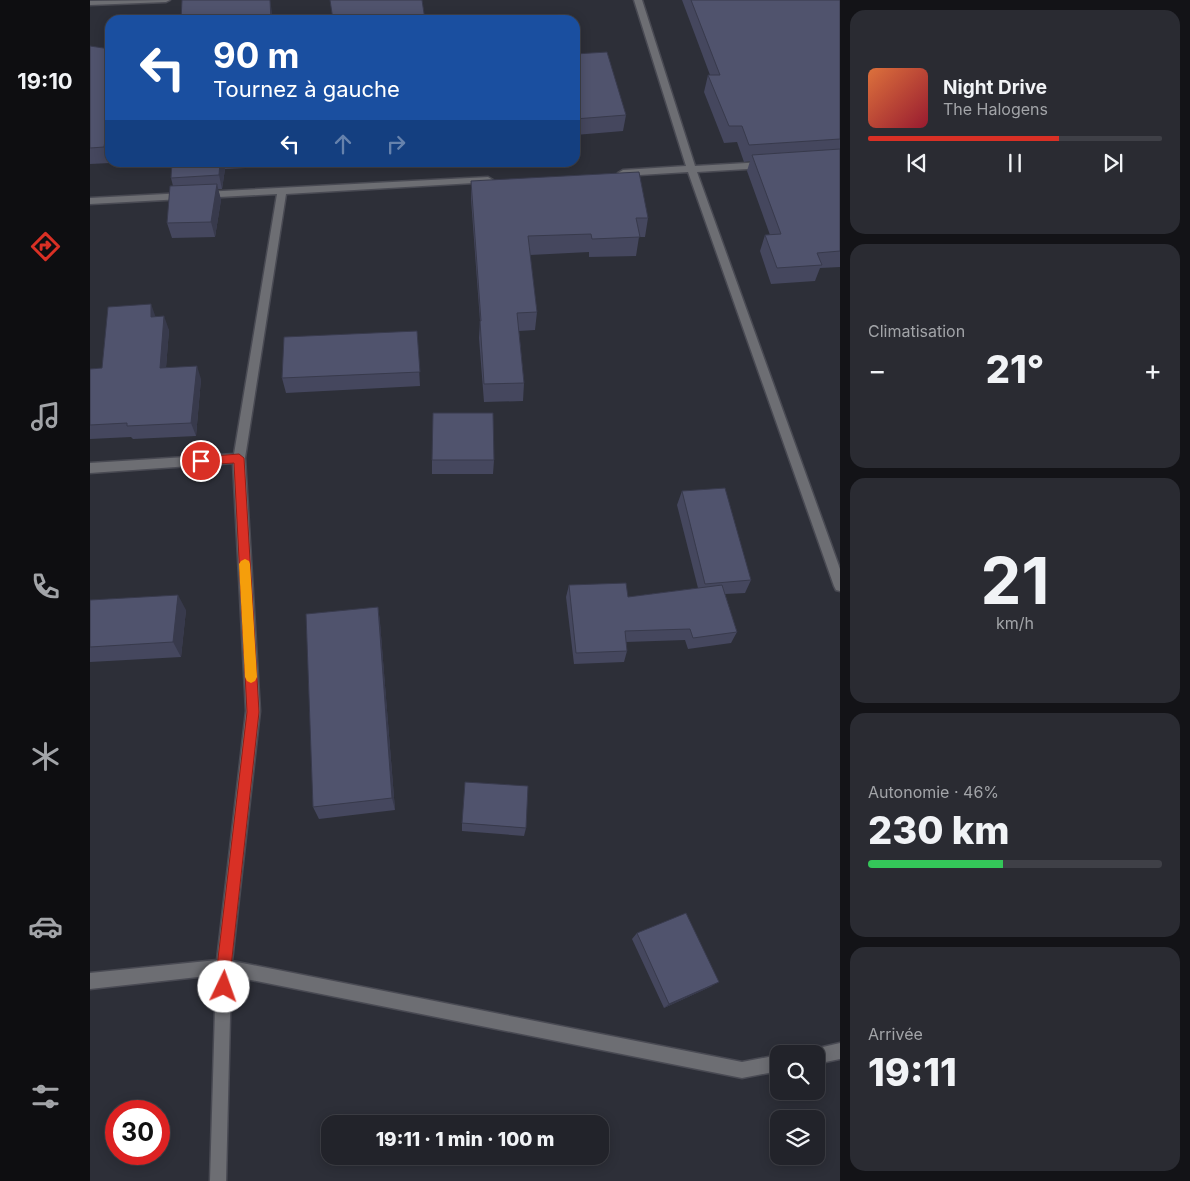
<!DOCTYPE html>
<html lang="fr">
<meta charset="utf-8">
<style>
body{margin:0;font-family:Inter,sans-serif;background:#2a2b32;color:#f1f3f6;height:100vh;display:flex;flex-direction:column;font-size:19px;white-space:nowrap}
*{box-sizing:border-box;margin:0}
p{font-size:16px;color:#a2a4a8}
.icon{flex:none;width:28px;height:28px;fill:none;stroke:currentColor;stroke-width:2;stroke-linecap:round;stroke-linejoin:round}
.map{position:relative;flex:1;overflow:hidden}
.drawer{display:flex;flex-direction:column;gap:10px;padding:10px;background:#131317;width:350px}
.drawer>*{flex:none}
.guide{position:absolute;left:15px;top:15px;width:475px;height:152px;border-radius:15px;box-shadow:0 2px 12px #0003,0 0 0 1px #3f4047;background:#1a4fa0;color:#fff;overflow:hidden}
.buttons{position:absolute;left:680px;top:1045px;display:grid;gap:10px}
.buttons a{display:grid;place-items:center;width:55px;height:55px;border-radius:10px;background:#22232a;box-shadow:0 2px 12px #0003,0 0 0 1px #3f4047;font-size:25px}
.speed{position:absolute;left:15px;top:1100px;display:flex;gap:10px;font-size:25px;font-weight:700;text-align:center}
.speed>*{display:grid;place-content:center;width:65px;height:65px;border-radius:50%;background:#22232a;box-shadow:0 2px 12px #0003,0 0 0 1px #3f4047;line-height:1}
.speed .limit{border:8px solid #d22;background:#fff;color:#111}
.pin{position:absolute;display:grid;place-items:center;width:42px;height:42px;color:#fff;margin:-21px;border:2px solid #fff;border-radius:50%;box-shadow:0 1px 5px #0007}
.me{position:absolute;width:55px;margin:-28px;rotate:3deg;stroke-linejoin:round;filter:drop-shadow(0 0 4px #0008)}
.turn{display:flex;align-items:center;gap:18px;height:105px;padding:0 25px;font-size:22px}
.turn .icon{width:65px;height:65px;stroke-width:2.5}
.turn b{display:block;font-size:35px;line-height:42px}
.lanes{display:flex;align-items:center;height:48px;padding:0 25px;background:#0003;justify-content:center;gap:25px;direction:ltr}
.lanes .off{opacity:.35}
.big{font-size:38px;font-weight:800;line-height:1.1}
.drawer .tile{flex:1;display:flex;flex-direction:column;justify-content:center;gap:8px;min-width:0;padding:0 18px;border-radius:15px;background:#2a2b32}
.drawer .dial{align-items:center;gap:0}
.dial b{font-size:65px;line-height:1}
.song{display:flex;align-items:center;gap:15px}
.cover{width:60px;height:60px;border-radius:8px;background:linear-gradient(135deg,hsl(20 70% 55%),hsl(350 70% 35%))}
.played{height:5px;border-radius:2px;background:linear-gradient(90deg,#d93025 65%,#3f4047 65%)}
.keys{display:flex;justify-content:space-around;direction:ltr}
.heat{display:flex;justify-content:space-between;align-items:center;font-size:28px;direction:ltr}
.charge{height:8px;border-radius:4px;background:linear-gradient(90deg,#34c759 46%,#3f4047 0)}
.trip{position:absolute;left:231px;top:1115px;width:288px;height:50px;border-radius:15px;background:#22232a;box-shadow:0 2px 12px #0003,0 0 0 1px #3f4047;font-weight:800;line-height:50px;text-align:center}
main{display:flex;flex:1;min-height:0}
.dock{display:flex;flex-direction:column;width:90px;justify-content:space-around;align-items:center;background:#0e0e11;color:#a2a4a8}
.dock .icon{width:35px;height:35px}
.dock .on{color:#d93025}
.dock b{font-size:22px;color:#f1f3f6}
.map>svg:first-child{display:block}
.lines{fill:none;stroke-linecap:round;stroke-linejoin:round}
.street-casing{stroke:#494a53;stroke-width:3}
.street{fill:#6d6e73;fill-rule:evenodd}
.wall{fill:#45475e}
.shaded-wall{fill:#383a4c}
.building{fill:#50536d;stroke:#383a4c}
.route{fill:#d93025;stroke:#8d1f18}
.slow{fill:#f59e0b}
</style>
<main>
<nav class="dock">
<b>19:10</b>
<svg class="icon on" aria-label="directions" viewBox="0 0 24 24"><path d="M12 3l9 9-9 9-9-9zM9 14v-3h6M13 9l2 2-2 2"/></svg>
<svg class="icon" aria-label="music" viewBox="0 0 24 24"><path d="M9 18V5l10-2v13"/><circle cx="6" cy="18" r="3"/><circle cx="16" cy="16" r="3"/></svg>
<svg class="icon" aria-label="phone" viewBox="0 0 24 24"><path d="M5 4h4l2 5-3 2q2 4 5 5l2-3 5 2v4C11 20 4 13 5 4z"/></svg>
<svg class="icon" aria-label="climate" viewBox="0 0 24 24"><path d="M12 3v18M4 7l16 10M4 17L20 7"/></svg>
<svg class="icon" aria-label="car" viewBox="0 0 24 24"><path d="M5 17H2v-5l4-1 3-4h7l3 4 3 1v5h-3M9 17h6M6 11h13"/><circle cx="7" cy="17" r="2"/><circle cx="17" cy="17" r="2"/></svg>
<svg class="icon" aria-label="filters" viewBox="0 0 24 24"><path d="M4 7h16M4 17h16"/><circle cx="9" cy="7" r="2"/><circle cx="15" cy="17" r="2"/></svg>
</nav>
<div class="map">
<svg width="750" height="1181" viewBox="0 0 750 1181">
<rect width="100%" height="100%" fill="#2d2f38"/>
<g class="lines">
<g class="street-casing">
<path id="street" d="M80 0 76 2 0 5V1Z
M544 0H552L605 166 675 162 680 165 675 168 607 172 750 569V591L746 590 744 586 598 172 533 176 528 173 533 170 596 166Z
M398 177 403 180 401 182 196 194 155 458 170 711 142 961 652 1062 689 1055V1071L652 1078 141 976 136 1181H120L126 975 0 989V973L127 960 156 711 143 463 0 473V463L144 454 187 194 0 204V198Z
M750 1043V1059L726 1064V1054H719L720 1050Z"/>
</g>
<use href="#street" class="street"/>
</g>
<path class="wall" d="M592 0H750V267L730 268 725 281 681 284 670 251 675 235H680L657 171 660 161 654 162 647 142 634 143 614 92 618 75H620Z
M0 46 20 163 0 164Z
M485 54 536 115 533 131 485 135Z
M82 162H178V167L135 169 132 189H128L131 200 125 237 82 238 77 223 83 186 81 178Z
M381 181 558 218 555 237H549L546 256 499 257V252L440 255 447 312 445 330 429 331 434 383 433 401 394 402 389 338 390 321 381 199Z
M66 316 79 330 76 367 111 379 106 436 43 439 41 437 0 439V369L12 368Z
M327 331 330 386 196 393 192 378Z
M342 460H404L403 474H342Z
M592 491 661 580 655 593 635 594 647 632 641 643 598 649 595 640 536 642 537 651 534 662 484 664 476 597 479 585 538 597 608 588 587 505Z
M0 600 96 610 91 657 0 662Z
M288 607 290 623 305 810 229 819 223 807Z
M372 823 436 828 434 836 372 831Z
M547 933 622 986 574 1008 542 939Z"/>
<path class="shaded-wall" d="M180 0 182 12V20H181Z
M20 107V163L14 147Z
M130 162H133L135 169 132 189 129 175Z
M127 184 131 200 125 237 121 222Z
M61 304 66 318 61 317Z
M74 316 79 330 75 381 70 368Z
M107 366 111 379 106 436 101 423Z
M88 595 96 610 91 657 83 642Z
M288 607 290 623 305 810 302 798Z
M629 982 622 986 574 1008 579 1004Z"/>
<path class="building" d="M92 0H180L181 20H91Z
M240 0H332L335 20H243Z
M601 0H750V139L659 145 652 126H639L618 75H630Z
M0 46 20 49V107L14 147 0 148Z
M517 52 536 115 485 119V54Z
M750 149V251L727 253 732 265 687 268 675 235 691 234 662 155Z
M82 162H130L129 175 81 178Z
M549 172 558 218H546L550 237 502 239 501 234 438 236 447 312 427 313 434 383 394 384 390 321H391L381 181Z
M127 184 121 222 77 223 80 186Z
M61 304V317L74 316 70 368 107 366 101 423 37 426V423L0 425V369L12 368 18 307Z
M327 331 330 372 192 378 194 337Z
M343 413H403L404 460H342Z
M635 488 661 580 615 584 592 491Z
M536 583 538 597 632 585 647 632 603 638 600 629 535 631 537 651 486 653 479 585Z
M88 595 83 642 0 647V600Z
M288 607 302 798 223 807 216 614Z
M375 782 438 786 436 828 372 823Z
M596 913 629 982 579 1004 547 933Z"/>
<path class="route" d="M149 454 154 458 169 712 141 967V987L138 992 134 994 129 992 126 987 127 967 157 712 144 463 111 465 106 461 111 457Z"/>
<path class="slow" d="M155 559 159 561 160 564 167 677 165 681 161 683 157 681 155 677 149 564 151 561Z"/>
</svg>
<div class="buttons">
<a><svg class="icon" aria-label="search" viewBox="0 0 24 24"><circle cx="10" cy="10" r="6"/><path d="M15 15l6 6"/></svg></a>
<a><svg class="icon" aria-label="layers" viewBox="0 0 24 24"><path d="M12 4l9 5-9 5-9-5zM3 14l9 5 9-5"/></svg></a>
</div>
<div class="speed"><div class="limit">30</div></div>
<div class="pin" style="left:111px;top:461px;background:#d93025"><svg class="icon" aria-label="arrive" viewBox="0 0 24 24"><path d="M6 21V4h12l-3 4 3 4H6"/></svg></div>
<svg class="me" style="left:134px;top:987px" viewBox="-20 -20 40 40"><circle r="19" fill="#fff"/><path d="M0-13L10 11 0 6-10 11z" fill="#d93025"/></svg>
<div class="trip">19:11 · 1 min · 100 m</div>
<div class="guide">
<div class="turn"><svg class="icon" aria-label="left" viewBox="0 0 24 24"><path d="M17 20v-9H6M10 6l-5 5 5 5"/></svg><div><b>90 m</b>Tournez à gauche</div></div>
<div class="lanes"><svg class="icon" aria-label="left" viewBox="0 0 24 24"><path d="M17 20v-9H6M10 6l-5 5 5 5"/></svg><svg class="icon off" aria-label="ahead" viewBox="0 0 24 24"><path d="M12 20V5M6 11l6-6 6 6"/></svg><svg class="icon off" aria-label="right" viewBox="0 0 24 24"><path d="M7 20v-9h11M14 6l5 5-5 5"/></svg></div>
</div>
</div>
<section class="drawer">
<div class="tile">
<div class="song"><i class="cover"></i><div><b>Night Drive</b><p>The Halogens</p></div></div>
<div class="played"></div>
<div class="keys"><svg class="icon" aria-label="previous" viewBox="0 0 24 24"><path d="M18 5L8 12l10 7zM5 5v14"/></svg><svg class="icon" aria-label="pause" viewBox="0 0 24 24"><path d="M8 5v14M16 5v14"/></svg><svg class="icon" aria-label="next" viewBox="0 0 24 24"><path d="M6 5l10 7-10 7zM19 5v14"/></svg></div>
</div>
<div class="tile"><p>Climatisation</p>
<div class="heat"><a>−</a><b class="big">21°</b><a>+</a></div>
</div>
<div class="tile dial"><b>21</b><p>km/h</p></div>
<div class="tile"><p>Autonomie · 46%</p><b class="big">230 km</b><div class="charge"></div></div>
<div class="tile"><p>Arrivée</p><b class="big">19:11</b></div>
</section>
</main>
